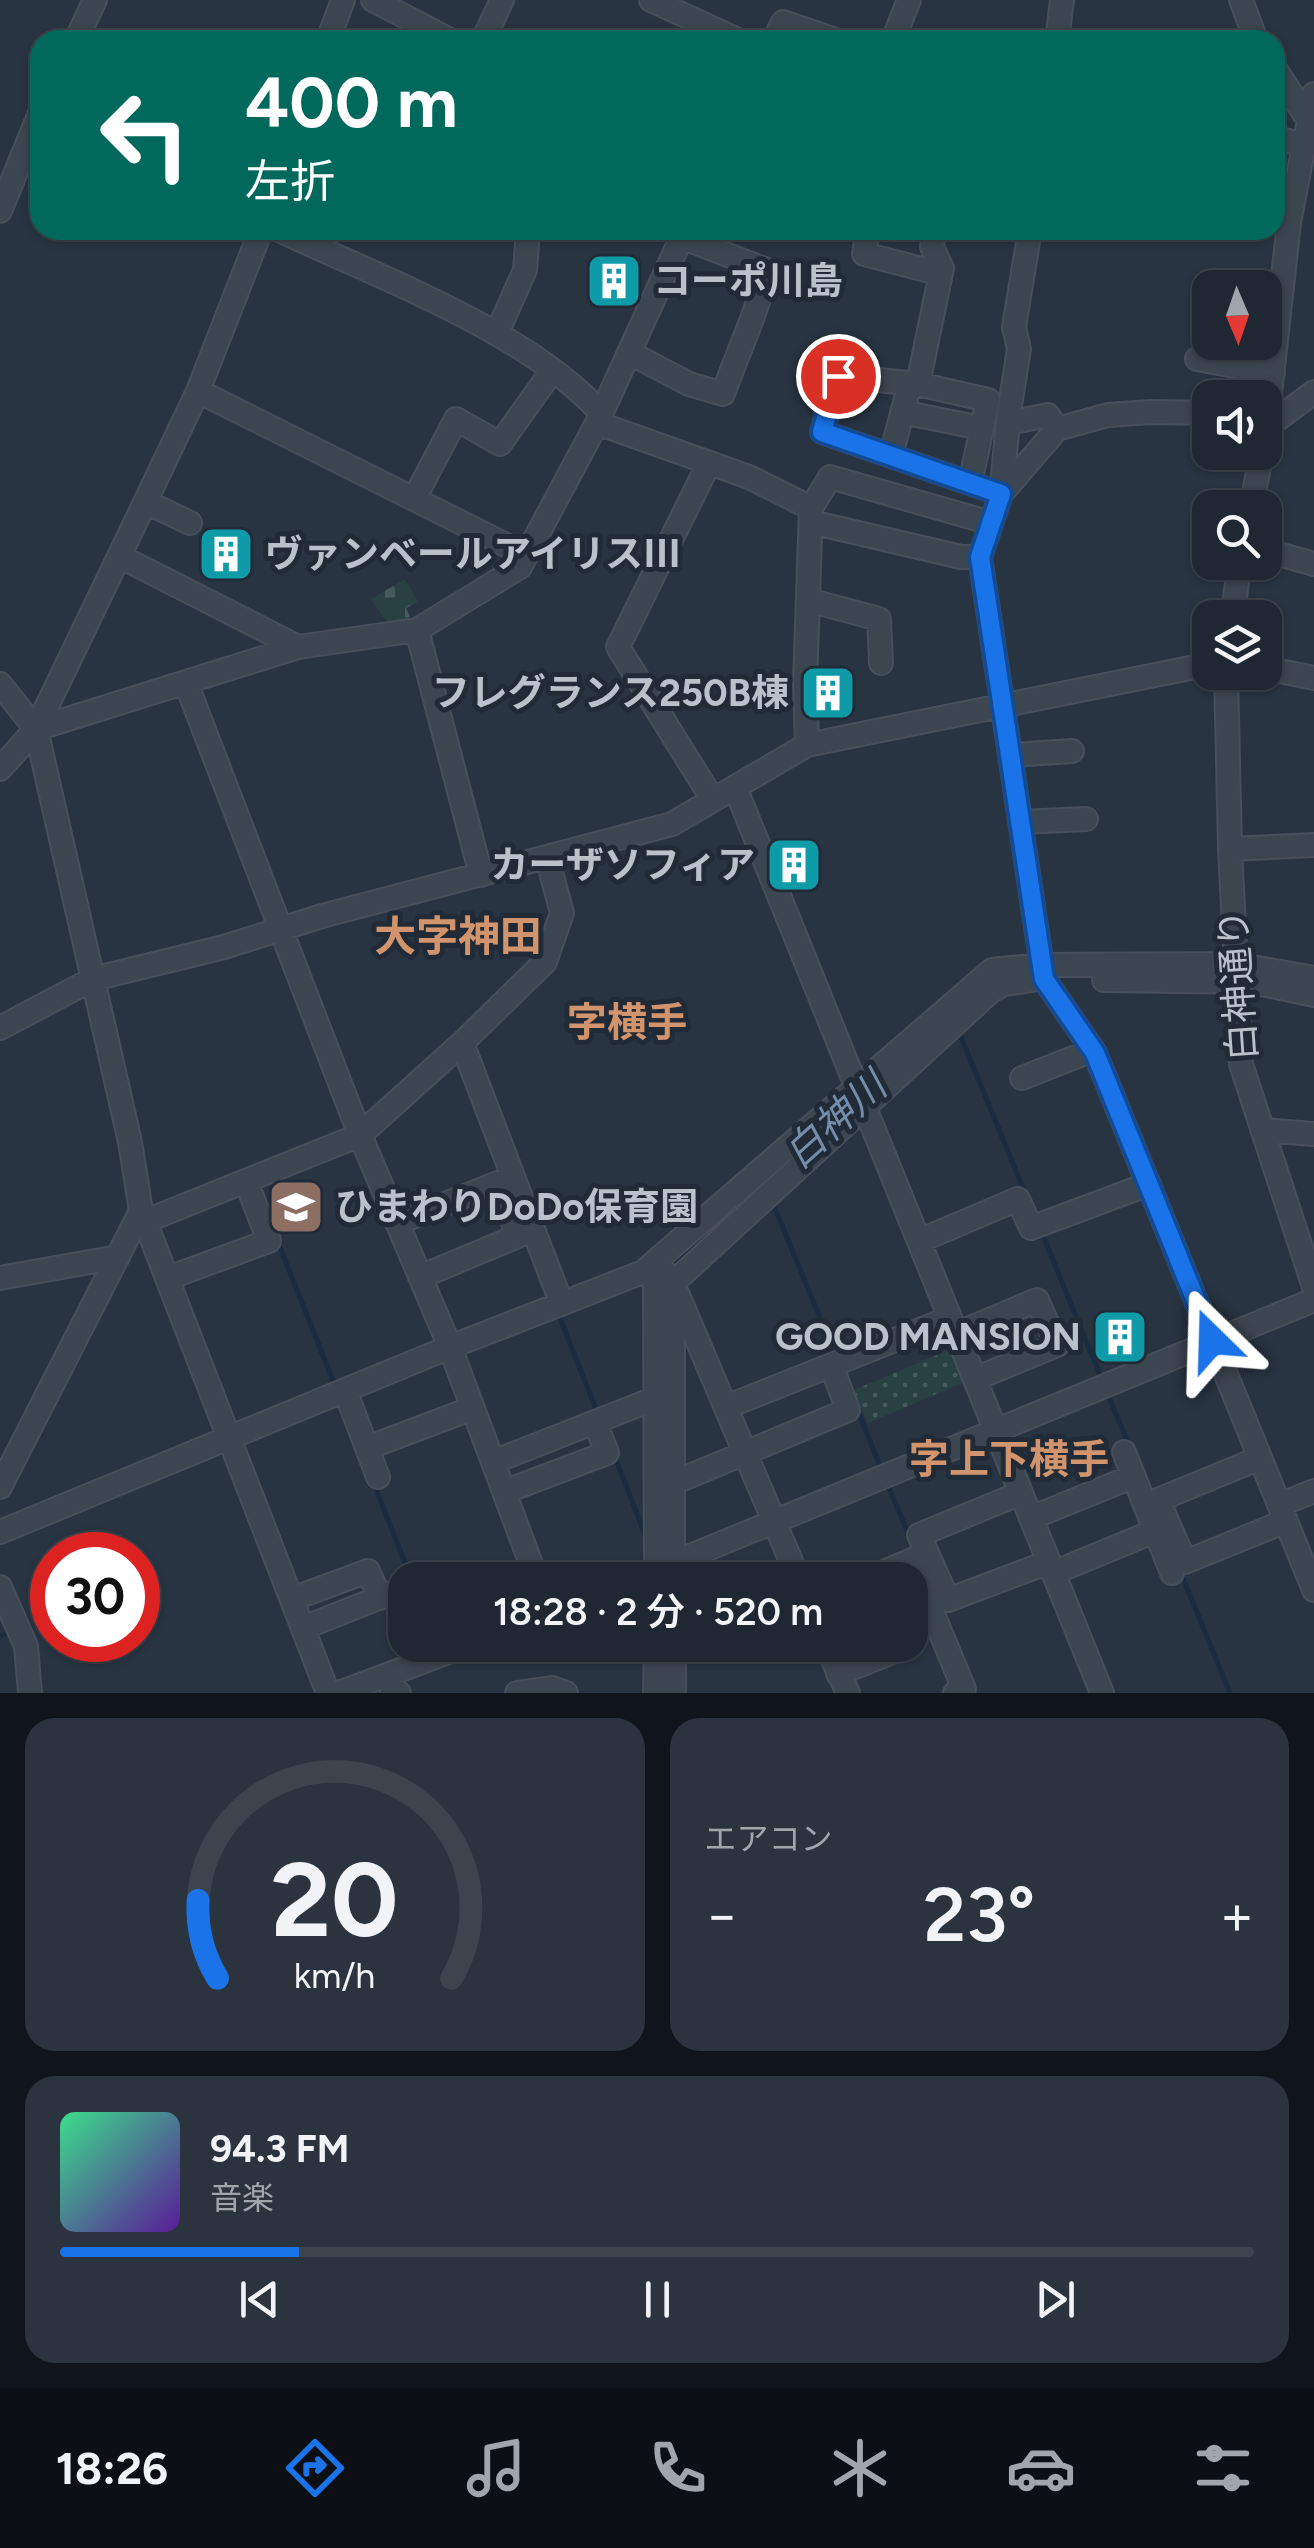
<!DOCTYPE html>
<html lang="ja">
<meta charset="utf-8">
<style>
body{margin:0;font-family:Figtree,"Noto Sans JP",sans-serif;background:#2b333e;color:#f1f3f6;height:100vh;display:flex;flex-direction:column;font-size:38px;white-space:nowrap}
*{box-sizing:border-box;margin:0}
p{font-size:32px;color:#a1a5ac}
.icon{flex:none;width:55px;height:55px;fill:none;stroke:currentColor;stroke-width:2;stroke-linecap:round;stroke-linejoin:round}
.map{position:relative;height:1693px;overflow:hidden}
.details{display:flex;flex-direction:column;gap:25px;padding:25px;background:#10151c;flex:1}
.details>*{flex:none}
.guide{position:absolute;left:30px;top:30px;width:1255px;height:210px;border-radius:30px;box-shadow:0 2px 8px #0004,0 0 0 2px #3c444d;background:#00695c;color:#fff;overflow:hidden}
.needle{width:65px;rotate:178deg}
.fabs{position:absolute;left:1192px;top:270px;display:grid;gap:20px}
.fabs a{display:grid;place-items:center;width:90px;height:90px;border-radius:20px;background:#1e2732;box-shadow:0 2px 8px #0004,0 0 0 2px #3c444d;font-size:50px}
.speed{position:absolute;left:30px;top:1532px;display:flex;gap:20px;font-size:50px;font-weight:700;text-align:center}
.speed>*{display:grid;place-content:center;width:130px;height:130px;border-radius:50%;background:#1e2732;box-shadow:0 2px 8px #0004,0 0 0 2px #3c444d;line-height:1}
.speed .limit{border:15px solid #d22;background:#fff;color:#111}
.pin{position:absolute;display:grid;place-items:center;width:85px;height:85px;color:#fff;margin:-42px;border:5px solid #fff;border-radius:50%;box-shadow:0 2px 10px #0007}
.me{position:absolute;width:110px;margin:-55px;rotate:338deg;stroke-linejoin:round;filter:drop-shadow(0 0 8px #0008)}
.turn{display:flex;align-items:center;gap:35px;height:210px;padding:0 50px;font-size:45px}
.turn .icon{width:130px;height:130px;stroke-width:2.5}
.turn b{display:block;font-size:70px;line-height:85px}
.big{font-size:75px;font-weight:600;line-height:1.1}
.details .tile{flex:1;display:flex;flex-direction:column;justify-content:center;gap:15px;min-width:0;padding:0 35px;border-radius:30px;background:#2b333e}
.details .dial{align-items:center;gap:0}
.dial svg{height:260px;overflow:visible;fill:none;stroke:#3c444d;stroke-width:7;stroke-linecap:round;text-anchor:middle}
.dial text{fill:#f1f3f6;stroke:none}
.song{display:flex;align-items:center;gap:30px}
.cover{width:120px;height:120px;border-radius:15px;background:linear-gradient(135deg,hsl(150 70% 55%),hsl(270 70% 35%))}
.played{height:10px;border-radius:5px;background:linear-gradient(90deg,#1a73e8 20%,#3c444d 20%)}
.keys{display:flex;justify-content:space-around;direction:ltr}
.heat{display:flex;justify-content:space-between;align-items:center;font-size:55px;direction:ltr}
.details .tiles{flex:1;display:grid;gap:25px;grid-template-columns:1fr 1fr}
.tile:last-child{grid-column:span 2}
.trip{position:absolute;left:388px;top:1562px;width:540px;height:100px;border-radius:30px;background:#1e2732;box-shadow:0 2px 8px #0004,0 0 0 2px #3c444d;font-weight:600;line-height:100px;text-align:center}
.tabs{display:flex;height:160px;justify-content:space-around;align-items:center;background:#0c1014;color:#a1a5ac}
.tabs .icon{width:70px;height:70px}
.tabs .selected{color:#1a73e8}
.tabs b{font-size:45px;color:#f1f3f6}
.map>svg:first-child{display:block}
.cemetery{fill:url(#cemetery-stones)}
.park{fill:url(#park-dots)}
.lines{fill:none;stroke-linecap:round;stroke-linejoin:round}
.stream{stroke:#1b2c40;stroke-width:5}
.river{stroke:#1b2c40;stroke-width:28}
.minor-casing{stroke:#464f5b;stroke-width:26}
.minor{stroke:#3c4651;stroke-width:22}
.route-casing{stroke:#114b97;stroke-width:25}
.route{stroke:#1a73e8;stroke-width:18}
.labels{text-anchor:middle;stroke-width:10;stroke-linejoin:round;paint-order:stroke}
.poi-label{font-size:38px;font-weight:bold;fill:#b9c1cb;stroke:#212b37;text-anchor:start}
.street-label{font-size:38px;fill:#b9c1cb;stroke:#212b37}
.neighbourhood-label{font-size:40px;font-weight:bold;fill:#d2946d;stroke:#212b37}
.water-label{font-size:40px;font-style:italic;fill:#748da9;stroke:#212b37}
.quarter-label{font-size:42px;font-weight:bold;fill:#d2946d;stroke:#212b37}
</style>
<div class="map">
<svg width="1314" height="1693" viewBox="0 0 1314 1693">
<defs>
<pattern id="cemetery-stones" width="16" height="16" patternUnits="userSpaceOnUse" patternTransform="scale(2.5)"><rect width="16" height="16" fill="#2a4143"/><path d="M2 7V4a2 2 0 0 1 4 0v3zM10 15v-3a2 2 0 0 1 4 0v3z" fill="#475b5d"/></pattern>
<pattern id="park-dots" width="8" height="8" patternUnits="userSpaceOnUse" patternTransform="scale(2.5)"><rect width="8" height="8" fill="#2a4143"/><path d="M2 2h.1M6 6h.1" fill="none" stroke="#475b5d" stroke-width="1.8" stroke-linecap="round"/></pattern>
</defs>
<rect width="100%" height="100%" fill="#283442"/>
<path class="cemetery" d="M405 579 418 602 406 608 410 617 392 630 371 599Z"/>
<path class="park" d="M954 1348 967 1381 868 1423 854 1390Z"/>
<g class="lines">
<path class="stream" d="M958 1030 1026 1195
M772 1201 836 1357
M1042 1233 1102 1380
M277 1240 336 1388
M558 1313 598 1414
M1106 1390 1129 1445
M857 1409 881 1468
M615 1457 647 1540
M373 1482 412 1580
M887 1483 910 1538
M1180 1571 1230 1693
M608 1580 629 1572
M0 1636 9 1633 12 1637"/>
<path class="river" d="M665 1299V1277L678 1259 793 1157"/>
<g class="minor-casing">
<path id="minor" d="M373 0 450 40
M651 0 738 40
M1241 0 1256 40
M76 40 95 0
M328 40 343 0
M483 40 502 0
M774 40 783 22 836 40
M893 40 909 0
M1057 40 1062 0
M1275 69 1308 119
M1275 138 1302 144
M0 211 40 113
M279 230C380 278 527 331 601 413
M868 230 864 254 941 274
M1030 230 1014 327 1019 349 1009 412 1014 422 1048 415 1057 429
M497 333 525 270 528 230
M630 353 689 384 723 394C738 352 757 313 767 270L681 237
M1197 359 1273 373
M198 391 526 555
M902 412 981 428
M1210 413 1151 412 1108 415 1057 429 1001 494 980 557 1044 979 1095 1053 1314 1590
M597 423 749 477 811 508 805 683 807 745
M1267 427 1314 392
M1265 439 1289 223 1314 94
M891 455 908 391 918 384 942 268 932 247 934 230
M709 463 618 647 713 800
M970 483 988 400 918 384 838 376 822 432 1001 494 1009 412
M414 499 456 419 500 444 552 371
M146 502 190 523
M811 508 830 477 991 523
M1251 508 1262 452
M811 522 961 557H980
M1265 550 1314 564
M119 556 298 647
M808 600 879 619 881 663
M1232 618 1240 562
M417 630 481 875
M1265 668 1314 678
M1226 672 1230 849 1241 1064 1314 1287
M186 683 360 1135 450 1347 537 1580
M0 684 36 729 130 1142 141 1211 328 1693
M36 729 298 647 417 630 520 567 597 423 685 230
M1011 755 1072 751
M0 769 36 729 150 492 198 391 261 230
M735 787 1102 1693
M1021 822 1086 819
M1230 849 1314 845
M1104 980 1252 982 1314 995
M0 1028 93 979 224 947 322 916 672 824 807 745 1210 664
M462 1043 561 1302
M1022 1078 1093 1050
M1262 1130 1314 1134
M146 1221 360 1135 462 1043 545 962 562 913 547 857
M397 1223 498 1183 518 1236 420 1277
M919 1241 1018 1199 1031 1228 1149 1184
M0 1278 118 1257
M168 1278 269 1241 246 1181
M678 1295 799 1580
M956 1334 1037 1300 1057 1345 975 1379
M345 1390 378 1477
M726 1407 950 1318
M367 1448 473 1408
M1124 1452 1172 1573
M1260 1458 1158 1500 1185 1562 1286 1521
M493 1462 656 1398
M673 1483 848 1410 831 1365
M0 1487 141 1211
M504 1492 607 1453 595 1422
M1021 1493 919 1535 948 1600 1049 1562
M1279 1505 1314 1491
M1031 1518 1134 1476
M0 1532 450 1347 643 1272 992 970 1042 965 1235 964 1314 978
M911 1561 964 1689 955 1693
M1053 1573 1155 1531
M632 1580 1314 1300
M656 1580 655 1287 664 1271
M673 1580V1283L991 991 1004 984 1032 980
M865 1580 924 1555
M0 1587 26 1646 30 1693
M292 1599 368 1571 380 1598
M303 1628 404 1588
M674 1645V1693
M826 1645 848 1693
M838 1674 910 1645
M339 1693 467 1645
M392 1693H399
M517 1693 552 1688 566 1693
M655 1693 656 1645"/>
</g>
<use href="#minor" class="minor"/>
</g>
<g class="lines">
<g class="route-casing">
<path id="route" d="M838 376 822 432 1001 494 980 557 1044 979 1095 1053 1212 1340"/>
</g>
<use href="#route" class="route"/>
</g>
<defs>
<g id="building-square" transform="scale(2.875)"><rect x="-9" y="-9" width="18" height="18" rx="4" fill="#0f9aa8" stroke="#212b37"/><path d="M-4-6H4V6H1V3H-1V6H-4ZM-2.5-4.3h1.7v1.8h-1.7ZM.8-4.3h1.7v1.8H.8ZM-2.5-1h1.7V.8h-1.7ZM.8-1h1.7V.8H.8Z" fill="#fff"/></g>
<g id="school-square" transform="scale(2.875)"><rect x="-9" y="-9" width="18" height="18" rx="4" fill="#8d6e63" stroke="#212b37"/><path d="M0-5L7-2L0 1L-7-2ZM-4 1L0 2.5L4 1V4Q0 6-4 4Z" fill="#fff"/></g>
</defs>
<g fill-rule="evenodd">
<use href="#building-square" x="614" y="281"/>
<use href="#building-square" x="226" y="554"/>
<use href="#building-square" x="828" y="693"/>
<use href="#building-square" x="794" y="865"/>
<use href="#school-square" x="296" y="1207"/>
<use href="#building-square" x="1120" y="1337"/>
</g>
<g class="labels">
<g class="poi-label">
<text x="653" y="294">コーポ川島</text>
<text x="265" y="567">ヴァンベールアイリスⅢ</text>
<text x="789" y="706" text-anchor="end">フレグランス250B棟</text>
<text x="755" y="878" text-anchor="end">カーザソフィア</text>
<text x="335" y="1220">ひまわりDoDo保育園</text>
<text x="1081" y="1350" text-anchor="end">GOOD MANSION</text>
</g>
<g class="street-label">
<text transform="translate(1238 985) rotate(-94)" y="13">白神通り</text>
</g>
<g class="neighbourhood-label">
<text x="627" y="1036">字横手</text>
<text x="1009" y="1473">字上下横手</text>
</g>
<g class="water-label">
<text transform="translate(835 1120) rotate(-42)" y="14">白神川</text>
</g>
<g class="quarter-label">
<text x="458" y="951">大字神田</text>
</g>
</g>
</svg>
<div class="fabs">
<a><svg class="needle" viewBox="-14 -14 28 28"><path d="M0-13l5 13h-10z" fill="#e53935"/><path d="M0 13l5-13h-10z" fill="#a1a5ac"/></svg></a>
<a><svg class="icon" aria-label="sound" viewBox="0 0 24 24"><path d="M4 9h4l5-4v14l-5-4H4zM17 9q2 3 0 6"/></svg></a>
<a><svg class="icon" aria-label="search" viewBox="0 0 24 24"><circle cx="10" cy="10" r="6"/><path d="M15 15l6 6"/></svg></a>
<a><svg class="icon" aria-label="layers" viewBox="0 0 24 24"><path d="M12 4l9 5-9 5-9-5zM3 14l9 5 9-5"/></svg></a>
</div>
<div class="speed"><div class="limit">30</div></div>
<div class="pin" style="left:838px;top:376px;background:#d93025"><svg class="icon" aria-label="arrive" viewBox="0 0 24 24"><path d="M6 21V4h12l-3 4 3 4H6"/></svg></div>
<svg class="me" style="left:1212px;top:1340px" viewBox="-20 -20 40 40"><path d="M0-17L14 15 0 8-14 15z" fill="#1a73e8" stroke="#fff" stroke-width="4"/></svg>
<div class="trip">18:28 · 2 分 · 520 m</div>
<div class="guide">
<div class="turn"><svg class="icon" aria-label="left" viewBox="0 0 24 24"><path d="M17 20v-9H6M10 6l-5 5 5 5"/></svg><div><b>400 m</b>左折</div></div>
</div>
</div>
<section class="details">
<div class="tiles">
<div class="tile dial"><svg viewBox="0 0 100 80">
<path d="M14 69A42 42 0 1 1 86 69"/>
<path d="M14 69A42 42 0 0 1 8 45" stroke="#1a73e8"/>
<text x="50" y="56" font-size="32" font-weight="700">20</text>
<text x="50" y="72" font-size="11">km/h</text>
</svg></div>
<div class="tile"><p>エアコン</p>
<div class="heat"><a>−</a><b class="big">23°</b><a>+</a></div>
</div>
<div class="tile">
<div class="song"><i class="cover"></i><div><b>94.3 FM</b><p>音楽</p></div></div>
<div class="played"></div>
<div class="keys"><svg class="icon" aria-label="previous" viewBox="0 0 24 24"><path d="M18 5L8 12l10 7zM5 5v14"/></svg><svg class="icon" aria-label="pause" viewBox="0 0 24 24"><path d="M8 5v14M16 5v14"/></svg><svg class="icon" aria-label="next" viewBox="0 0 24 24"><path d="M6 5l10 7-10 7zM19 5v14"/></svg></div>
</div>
</div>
</section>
<nav class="tabs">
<b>18:26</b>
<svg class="icon selected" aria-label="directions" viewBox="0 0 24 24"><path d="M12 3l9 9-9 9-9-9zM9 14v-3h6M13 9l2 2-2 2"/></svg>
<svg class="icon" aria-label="music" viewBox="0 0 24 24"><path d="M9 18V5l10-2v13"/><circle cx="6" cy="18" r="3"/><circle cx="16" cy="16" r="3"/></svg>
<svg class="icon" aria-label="phone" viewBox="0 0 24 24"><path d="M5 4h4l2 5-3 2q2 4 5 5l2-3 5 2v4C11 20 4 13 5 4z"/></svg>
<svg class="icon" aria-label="climate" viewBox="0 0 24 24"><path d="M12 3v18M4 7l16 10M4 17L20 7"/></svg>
<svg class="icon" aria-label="car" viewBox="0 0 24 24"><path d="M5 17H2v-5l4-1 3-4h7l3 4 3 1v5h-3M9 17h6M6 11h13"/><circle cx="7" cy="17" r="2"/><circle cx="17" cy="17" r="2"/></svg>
<svg class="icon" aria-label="filters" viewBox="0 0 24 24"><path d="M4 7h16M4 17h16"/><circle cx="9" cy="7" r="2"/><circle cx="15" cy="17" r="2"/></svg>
</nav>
